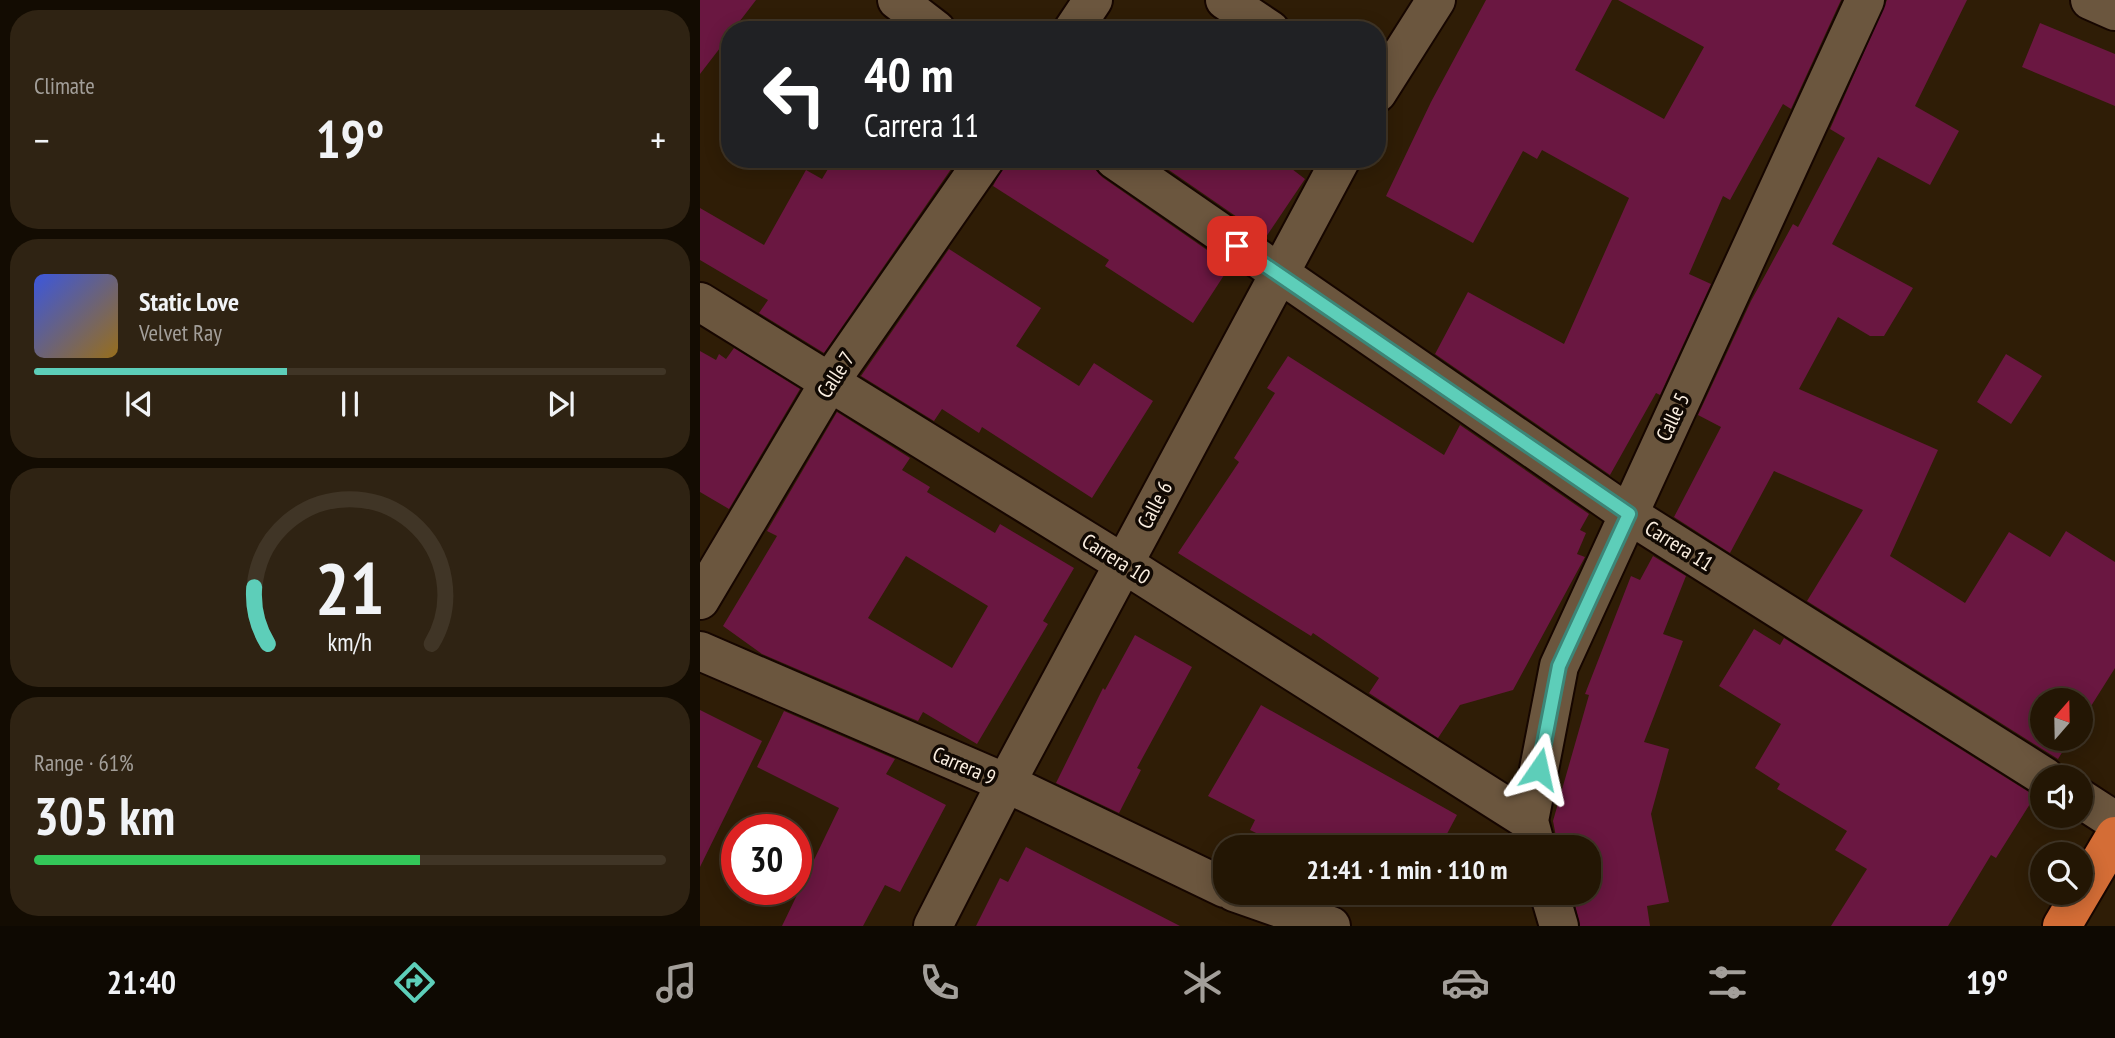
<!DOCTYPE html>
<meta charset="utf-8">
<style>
body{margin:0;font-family:"PT Sans Narrow",sans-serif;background:#2f2313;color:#f1f3f6;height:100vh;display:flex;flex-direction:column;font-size:26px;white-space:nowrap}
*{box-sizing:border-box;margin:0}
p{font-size:23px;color:#a39f9a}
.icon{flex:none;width:38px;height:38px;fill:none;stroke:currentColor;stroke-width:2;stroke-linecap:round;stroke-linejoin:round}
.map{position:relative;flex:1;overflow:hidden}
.panel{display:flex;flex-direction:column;gap:10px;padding:10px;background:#130c02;width:700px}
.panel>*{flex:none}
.banner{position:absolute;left:21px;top:21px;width:665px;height:147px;border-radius:28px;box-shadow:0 4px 18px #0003,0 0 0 2px #403526;background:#202124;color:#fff;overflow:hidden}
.needle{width:46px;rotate:20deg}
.controls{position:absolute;left:1330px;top:688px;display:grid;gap:14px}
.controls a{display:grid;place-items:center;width:63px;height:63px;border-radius:50%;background:#231604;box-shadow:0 4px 18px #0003,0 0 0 2px #403526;font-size:35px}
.speed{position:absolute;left:21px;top:814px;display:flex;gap:14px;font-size:35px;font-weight:700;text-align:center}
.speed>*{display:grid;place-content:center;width:91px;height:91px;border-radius:50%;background:#231604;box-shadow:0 4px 18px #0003,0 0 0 2px #403526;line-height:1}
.speed .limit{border:10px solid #d22;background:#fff;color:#111}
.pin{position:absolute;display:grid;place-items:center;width:60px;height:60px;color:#fff;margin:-30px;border-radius:14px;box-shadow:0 4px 10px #0006}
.me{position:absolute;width:77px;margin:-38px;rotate:11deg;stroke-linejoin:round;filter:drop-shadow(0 0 5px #0008)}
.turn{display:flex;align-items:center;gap:24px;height:147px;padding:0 28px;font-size:32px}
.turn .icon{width:91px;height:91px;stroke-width:2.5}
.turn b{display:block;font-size:49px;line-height:60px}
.big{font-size:52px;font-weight:700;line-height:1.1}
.panel .card{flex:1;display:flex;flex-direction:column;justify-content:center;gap:10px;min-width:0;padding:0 24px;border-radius:28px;background:#2f2313}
.panel .dial{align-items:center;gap:0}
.dial svg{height:182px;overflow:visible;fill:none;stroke:#403526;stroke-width:7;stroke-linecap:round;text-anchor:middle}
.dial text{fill:#f1f3f6;stroke:none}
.song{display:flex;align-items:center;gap:21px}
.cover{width:84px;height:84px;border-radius:10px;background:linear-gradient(135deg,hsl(230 70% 55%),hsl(40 70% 35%))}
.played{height:7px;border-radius:4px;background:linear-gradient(90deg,#5dceb9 40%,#403526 40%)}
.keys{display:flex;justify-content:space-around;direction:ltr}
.heat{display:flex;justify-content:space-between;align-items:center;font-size:38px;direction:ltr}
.charge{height:10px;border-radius:5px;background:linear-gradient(90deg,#34c759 61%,#403526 0)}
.trip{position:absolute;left:513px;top:835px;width:388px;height:70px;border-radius:28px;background:#231604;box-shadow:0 4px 18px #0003,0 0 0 2px #403526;font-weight:700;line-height:70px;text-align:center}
.tabs{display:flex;height:112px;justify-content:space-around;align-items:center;background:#0e0902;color:#a39f9a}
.tabs .icon{width:49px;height:49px}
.tabs .selected{color:#5dceb9}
.tabs b{font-size:32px;color:#f1f3f6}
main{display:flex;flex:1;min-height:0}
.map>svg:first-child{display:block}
.building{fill:#6a1741;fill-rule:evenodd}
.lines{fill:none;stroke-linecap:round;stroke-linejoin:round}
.minor-casing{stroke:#160600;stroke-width:42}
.trunk-casing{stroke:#160600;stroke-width:42}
.minor{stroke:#6b563e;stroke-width:38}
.trunk{stroke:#d46d36;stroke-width:38}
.route-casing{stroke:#3c8678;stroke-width:18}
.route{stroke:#5dceb9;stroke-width:12}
.labels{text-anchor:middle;stroke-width:7;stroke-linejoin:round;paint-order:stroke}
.street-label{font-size:21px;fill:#faeee0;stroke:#110903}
</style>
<main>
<section class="panel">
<div class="card"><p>Climate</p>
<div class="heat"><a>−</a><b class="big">19°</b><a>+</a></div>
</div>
<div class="card">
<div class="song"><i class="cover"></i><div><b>Static Love</b><p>Velvet Ray</p></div></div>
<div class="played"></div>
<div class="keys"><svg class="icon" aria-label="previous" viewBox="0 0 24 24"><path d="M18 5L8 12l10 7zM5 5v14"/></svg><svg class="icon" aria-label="pause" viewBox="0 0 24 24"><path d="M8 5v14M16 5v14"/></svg><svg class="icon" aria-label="next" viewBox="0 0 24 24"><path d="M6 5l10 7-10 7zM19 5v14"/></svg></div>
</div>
<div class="card dial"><svg viewBox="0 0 100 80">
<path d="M14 69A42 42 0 1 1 86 69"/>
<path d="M14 69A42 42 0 0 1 8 44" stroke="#5dceb9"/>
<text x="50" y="56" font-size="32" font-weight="700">21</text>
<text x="50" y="72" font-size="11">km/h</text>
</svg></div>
<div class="card"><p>Range · 61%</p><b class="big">305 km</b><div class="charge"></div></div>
</section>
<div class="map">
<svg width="1415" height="926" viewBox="0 0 1415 926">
<rect width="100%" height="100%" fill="#2f1d06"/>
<path class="building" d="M0 0H56L33 30H30V35L0 74Z
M786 0H912L875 70 964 119 1004 47 918 0H1141L1091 109 1083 104 1030 200 1023 196 989 274 1011 284 960 395 956 393 910 475 735 354 768 292 864 344 929 198 842 150 837 159 823 151 773 243 686 196 731 102Z
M1187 0H1267L1215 106 1259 131 1230 185 1178 157 1132 244 1213 288 1184 336H1170L1138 317 1099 389 1238 450 1190 556 1265 603 1309 532 1350 557 1366 531 1415 562V668L1381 722V700H1342V738H1371L1358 759 1107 601 1163 510 1074 471 1030 553 974 517 1021 427 998 415 1051 301 1093 224 1098 227 1145 138 1130 129Z
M1340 23 1415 54V106L1322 67Z
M134 159H258L124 353 59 313 68 300 0 260V208L64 245 106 170 122 179Z
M307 159H392L395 169 402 177 530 266 493 323 405 266 409 260 293 186Z
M453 159H579L605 179 566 237Z
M249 249 341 308 316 346 379 386 394 363 453 401 392 498 282 427 279 433 242 409 234 421 161 376Z
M34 348 100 389 29 509 0 492V351L16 360 19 354 26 359Z
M1306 354 1342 376 1311 424 1277 402Z
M588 356 744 455 760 425 889 514 880 530 886 533 877 554 885 557 813 690 760 705 738 738 669 693 679 678 613 633 611 636 478 553 539 462 534 458 575 393 567 388Z
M137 412 210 458 202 470 230 487 227 492 295 533 300 524 374 568 343 621 348 624 277 744 223 712 218 721 62 654 23 626 77 536 67 531ZM206 556 288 606 252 668 168 618Z
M953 556 986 576 963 634 983 641 944 742 969 749 951 814 969 902 947 906 950 926H880L872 892H889V847H858L853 821 889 695 885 694 931 576 940 580Z
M1054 629 1080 645 1084 638 1335 796 1296 858 1291 855 1248 926H1131L1167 869 1135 850 1147 831 1077 789 1080 784 1055 768 1081 724 1019 686Z
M435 635 492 667 437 768 441 770 419 813 356 783 403 688 405 690Z
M561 705 757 815 740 847H585L550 830 555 820 508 796Z
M0 710 62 741 0 867Z
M84 711 195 759 186 774 246 805 200 892 185 885 163 926H82L139 808 57 767Z
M326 847 480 926H276L300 878 308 882Z"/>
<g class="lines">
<g class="minor-casing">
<path id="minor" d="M197 0 236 30
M525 0 570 30
M1390 0 1415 11
M373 30 393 0
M677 93 736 0
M414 159 928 514 1345 777
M0 302 424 564 829 821
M0 600 129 383 285 159
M0 651 306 783 525 888
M1381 799 1415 821
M836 847 829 821 859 666 1165 0
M534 892 631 926
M849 892 859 926
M233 926 306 783 641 159"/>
</g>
<g class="trunk-casing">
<path id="trunk" d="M1362 926 1415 836"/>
</g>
<use href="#minor" class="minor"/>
<use href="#trunk" class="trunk"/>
</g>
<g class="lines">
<g class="route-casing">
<path id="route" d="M537 246 929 514 859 666 839 769"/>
</g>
<use href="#route" class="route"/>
</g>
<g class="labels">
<g class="street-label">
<text transform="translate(136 375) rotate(-57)" y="7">Calle 7</text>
<text transform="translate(973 417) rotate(-65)" y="7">Calle 5</text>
<text transform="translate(455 505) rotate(-62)" y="7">Calle 6</text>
<text transform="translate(979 546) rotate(32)" y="7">Carrera 11</text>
<text transform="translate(416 559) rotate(32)" y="7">Carrera 10</text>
<text transform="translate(264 766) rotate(23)" y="7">Carrera 9</text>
</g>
</g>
</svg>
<div class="controls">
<a><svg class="needle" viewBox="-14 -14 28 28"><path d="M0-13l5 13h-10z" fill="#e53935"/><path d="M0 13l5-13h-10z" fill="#a39f9a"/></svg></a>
<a><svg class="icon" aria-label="sound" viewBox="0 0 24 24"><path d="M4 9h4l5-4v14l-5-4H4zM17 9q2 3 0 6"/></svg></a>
<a><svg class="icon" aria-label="search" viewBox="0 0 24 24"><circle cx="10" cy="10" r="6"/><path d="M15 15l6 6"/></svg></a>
</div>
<div class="speed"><div class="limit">30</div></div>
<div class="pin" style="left:537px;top:246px;background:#d93025"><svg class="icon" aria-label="arrive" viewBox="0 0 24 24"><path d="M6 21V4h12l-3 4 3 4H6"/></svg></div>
<svg class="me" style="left:839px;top:769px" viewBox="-20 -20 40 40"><path d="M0-17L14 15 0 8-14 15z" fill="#5dceb9" stroke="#fff" stroke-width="4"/></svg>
<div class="trip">21:41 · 1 min · 110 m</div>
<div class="banner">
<div class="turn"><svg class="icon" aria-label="left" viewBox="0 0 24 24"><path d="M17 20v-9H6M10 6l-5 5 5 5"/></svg><div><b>40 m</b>Carrera 11</div></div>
</div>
</div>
</main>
<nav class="tabs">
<b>21:40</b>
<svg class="icon selected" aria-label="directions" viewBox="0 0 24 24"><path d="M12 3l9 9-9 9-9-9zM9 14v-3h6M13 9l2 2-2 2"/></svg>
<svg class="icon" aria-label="music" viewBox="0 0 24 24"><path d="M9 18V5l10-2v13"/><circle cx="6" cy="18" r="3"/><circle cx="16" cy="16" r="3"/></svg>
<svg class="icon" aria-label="phone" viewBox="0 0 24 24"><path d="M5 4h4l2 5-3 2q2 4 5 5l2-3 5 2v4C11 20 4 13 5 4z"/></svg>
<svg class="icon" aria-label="climate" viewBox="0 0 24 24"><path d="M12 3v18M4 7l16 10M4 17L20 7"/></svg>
<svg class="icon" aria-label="car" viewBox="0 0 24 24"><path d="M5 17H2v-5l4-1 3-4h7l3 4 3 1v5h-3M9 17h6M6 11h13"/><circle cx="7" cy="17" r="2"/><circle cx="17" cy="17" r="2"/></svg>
<svg class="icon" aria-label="filters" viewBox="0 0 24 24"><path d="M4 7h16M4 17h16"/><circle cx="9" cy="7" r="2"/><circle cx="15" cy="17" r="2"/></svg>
<b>19°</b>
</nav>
